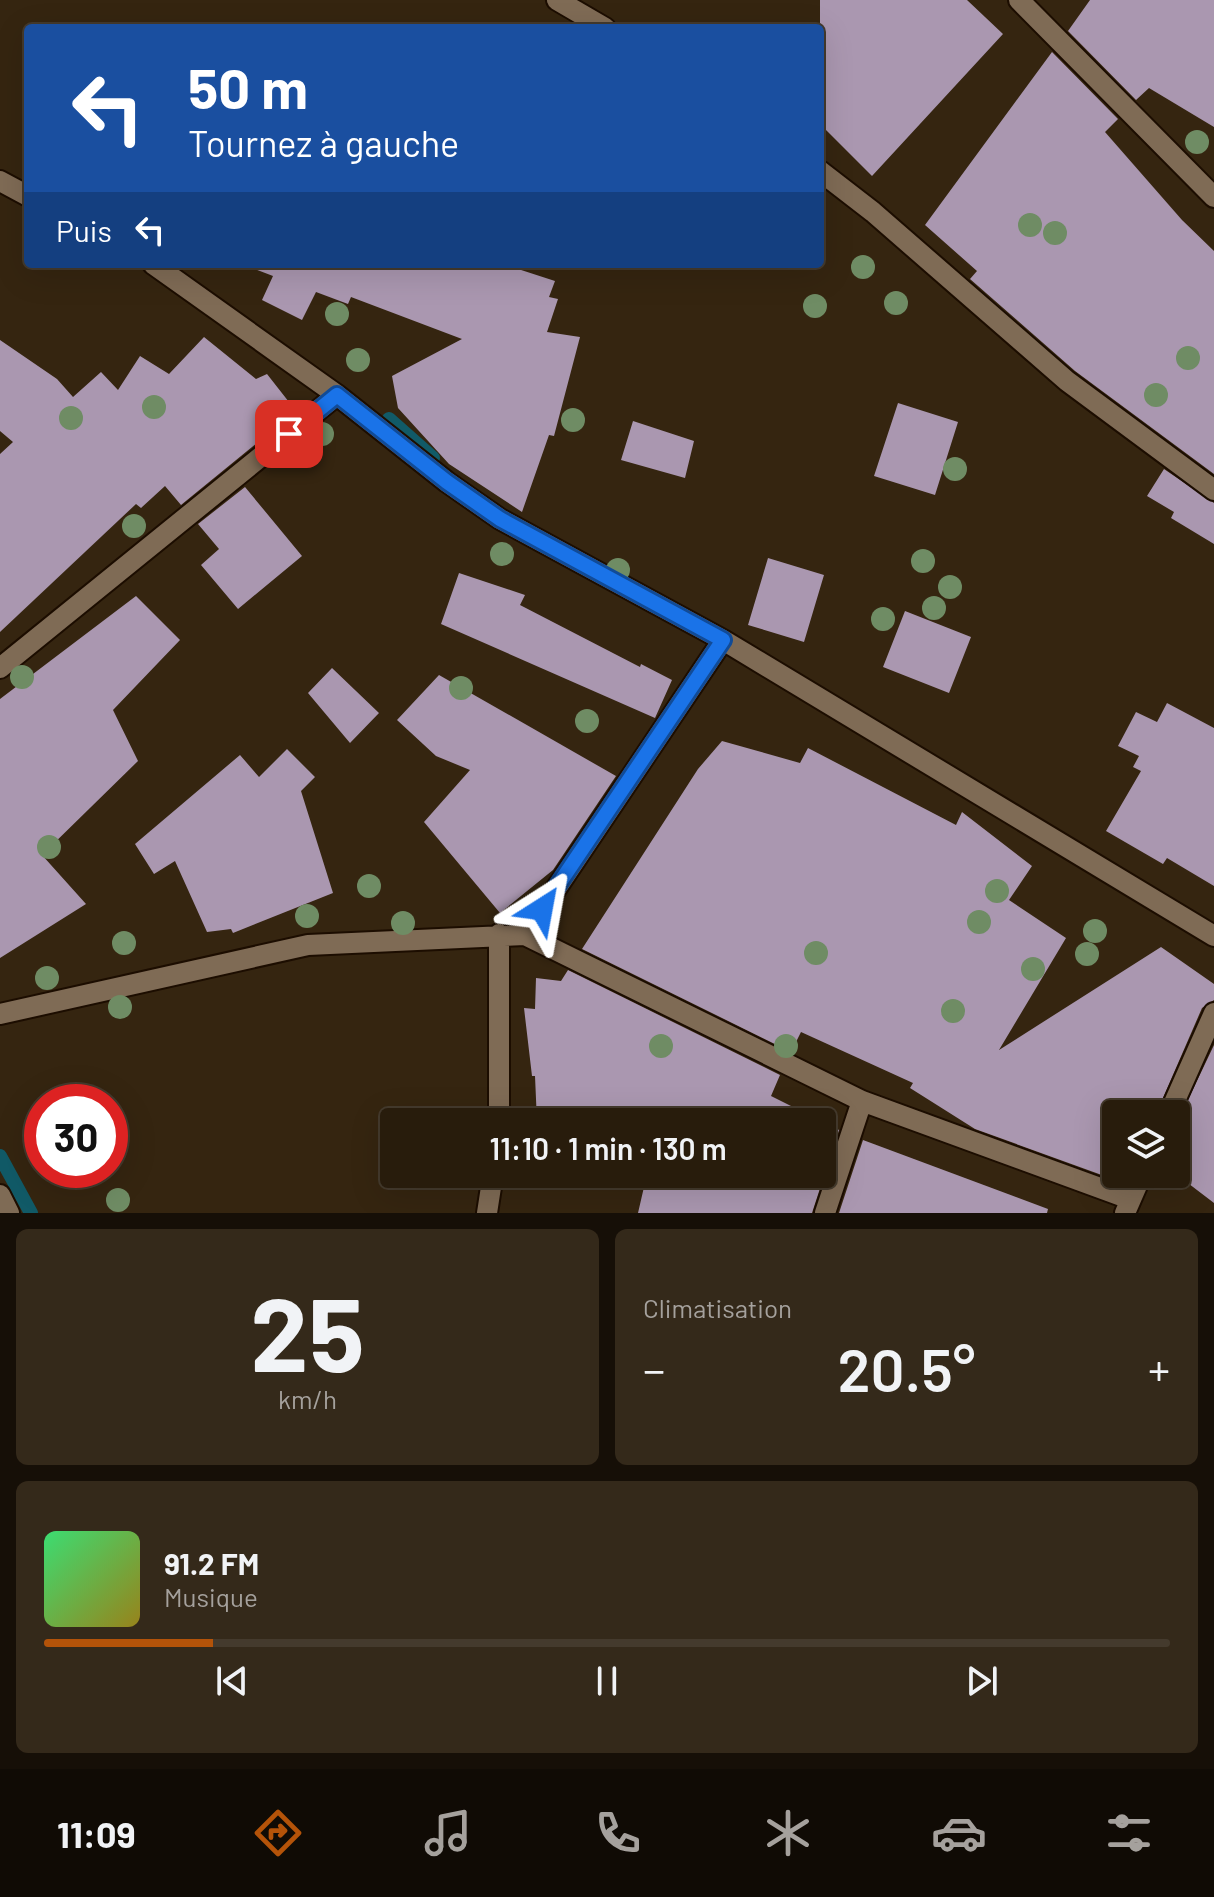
<!DOCTYPE html>
<html lang="fr">
<meta charset="utf-8">
<style>
body{margin:0;font-family:Barlow,sans-serif;background:#34291a;color:#f1f3f6;height:100vh;display:flex;flex-direction:column;font-size:30px;white-space:nowrap}
*{box-sizing:border-box;margin:0}
p{font-size:26px;color:#a5a19d}
.icon{flex:none;width:44px;height:44px;fill:none;stroke:currentColor;stroke-width:2;stroke-linecap:round;stroke-linejoin:round}
.map{position:relative;height:1213px;overflow:hidden}
.sheet{display:flex;flex-direction:column;gap:16px;padding:16px;background:#160f07;flex:1}
.sheet>*{flex:none}
.top-card{position:absolute;left:24px;top:24px;width:800px;height:244px;border-radius:8px;box-shadow:0 8px 32px #0002,0 0 0 2px #443a2d;background:#1a4fa0;color:#fff;overflow:hidden}
.tools{position:absolute;left:1102px;top:1100px;display:grid;gap:16px}
.tools a{display:grid;place-items:center;width:88px;height:88px;border-radius:8px;background:#281c0c;box-shadow:0 8px 32px #0002,0 0 0 2px #443a2d;font-size:40px}
.speed{position:absolute;left:24px;top:1084px;display:flex;gap:16px;font-size:40px;font-weight:700;text-align:center}
.speed>*{display:grid;place-content:center;width:104px;height:104px;border-radius:50%;background:#281c0c;box-shadow:0 8px 32px #0002,0 0 0 2px #443a2d;line-height:1}
.speed .limit{border:12px solid #d22;background:#fff;color:#111}
.pin{position:absolute;display:grid;place-items:center;width:68px;height:68px;color:#fff;margin:-34px;border-radius:16px;box-shadow:0 4px 12px #0006}
.me{position:absolute;width:88px;margin:-44px;rotate:34deg;stroke-linejoin:round;filter:drop-shadow(0 0 6px #0008)}
.turn{display:flex;align-items:center;gap:28px;height:168px;padding:0 32px;font-size:36px}
.turn .icon{width:104px;height:104px;stroke-width:2.5}
.turn b{display:block;font-size:56px;line-height:68px}
.then{display:flex;align-items:center;height:76px;padding:0 32px;background:#0003;gap:16px;font-size:30px}
.big{font-size:60px;font-weight:600;line-height:1.1}
.sheet .widget{flex:1;display:flex;flex-direction:column;justify-content:center;gap:12px;min-width:0;padding:0 28px;border-radius:12px;background:#34291a}
.sheet .dial{align-items:center;gap:0}
.dial b{font-size:104px;line-height:1}
.song{display:flex;align-items:center;gap:24px}
.cover{width:96px;height:96px;border-radius:12px;background:linear-gradient(135deg,hsl(140 70% 55%),hsl(50 70% 35%))}
.played{height:8px;border-radius:4px;background:linear-gradient(90deg,#b45309 15%,#443a2d 15%)}
.keys{display:flex;justify-content:space-around;direction:ltr}
.heat{display:flex;justify-content:space-between;align-items:center;font-size:44px;direction:ltr}
.sheet .tiles{flex:1;display:grid;gap:16px;grid-template-columns:1fr 1fr}
.widget:last-child{grid-column:span 2}
.trip{position:absolute;left:380px;top:1108px;width:456px;height:80px;border-radius:8px;background:#281c0c;box-shadow:0 8px 32px #0002,0 0 0 2px #443a2d;font-weight:600;line-height:80px;text-align:center}
.dock{display:flex;height:128px;justify-content:space-around;align-items:center;background:#100b05;color:#a5a19d}
.dock .icon{width:56px;height:56px}
.dock .active{color:#b45309}
.dock b{font-size:36px;color:#f1f3f6}
.map>svg:first-child{display:block}
.lines{fill:none;stroke-linecap:round;stroke-linejoin:round}
.stream{stroke:#115a67;stroke-width:14}
.building{fill:#aa97b0}
.minor-casing{stroke:#1c0d00;stroke-width:24}
.minor{stroke:#7f6b55;stroke-width:20}
.tree{fill:#6f8c64}
.route-casing{stroke:#114b97;stroke-width:20}
.route{stroke:#1a73e8;stroke-width:14}
</style>
<div class="map">
<svg width="1214" height="1213" viewBox="0 0 1214 1213">
<rect width="100%" height="100%" fill="#352510"/>
<g class="lines">
<path class="stream" d="M389 419 433 458
M0 1156 31 1213"/>
</g>
<path class="building" d="M820 0H967L1003 34 872 176 820 124Z
M1090 0H1214V127L1149 88 1136 100 1068 31Z
M1052 52 1118 119 1105 132 1182 220 1214 251V474L1075 371 970 279 977 271 925 225Z
M253 264H503L555 281 549 297 558 299 547 332 580 337 554 436 549 435 522 512 449 464 398 408 392 376 462 339 351 297 348 304 316 292 302 320 262 300 273 276 252 268Z
M204 337 256 379 267 374 296 411 181 505 165 486 141 508 136 504 0 632V454L13 442 0 431V340L57 379 73 397 101 372 118 390 140 356 169 374Z
M898 403 958 422 935 495 874 476Z
M633 421 694 441 685 478 621 460Z
M1164 469 1214 503V544L1171 518 1174 512 1147 496Z
M245 487 302 556 238 609 201 565 219 549 198 524Z
M768 558 824 575 804 642 748 625Z
M459 573 525 595 520 605 640 667 641 664 672 680 655 718 441 624Z
M136 596 180 640 113 710 138 761 42 855 86 904 0 958V699Z
M905 611 971 637 949 693 883 667Z
M332 668 379 713 350 743 308 693Z
M439 675 616 776 553 870 500 913 424 822 470 770 436 756 397 720Z
M1167 703 1214 728V886L1167 858 1163 864 1106 831 1141 771 1133 767 1139 756 1118 746 1136 712 1157 722Z
M722 741 800 763 808 748 956 825 962 812 1032 866 1009 900 1066 938 999 1050 1161 947 1214 984V1000L1202 1008 1156 1114H1116V1167L1110 1178 975 1129 910 1088 913 1083 801 1032 791 1052 582 949 698 769Z
M287 749 315 777 301 791 333 893 233 933 231 929 207 932 175 861 154 874 135 844 240 755 259 777Z
M568 970 780 1075 771 1096 839 1130 812 1213H638L647 1174H822V1122H537L535 1076H532L524 1008 535 1009 536 978 561 981Z
M1214 1045V1203L1176 1174V1125Z
M863 1140 1048 1209 1047 1213H839Z"/>
<g class="lines">
<g class="minor-casing">
<path id="minor" d="M557 0 605 28
M1019 0 1214 197
M820 171 873 212 1067 381 1214 490
M0 181 28 196
M153 264 337 395 447 482 500 519 723 640 1214 936
M0 668 337 395
M499 934V1122
M525 935 723 640
M0 1014 308 945 525 935 862 1101 1130 1199
M1169 1114 1214 1013
M0 1195 9 1213
M487 1213 493 1174
M825 1213 862 1101
M1125 1213 1142 1174"/>
</g>
<use href="#minor" class="minor"/>
</g>
<g class="tree">
<circle cx="1197" cy="142" r="12"/>
<circle cx="1030" cy="225" r="12"/>
<circle cx="1055" cy="233" r="12"/>
<circle cx="863" cy="267" r="12"/>
<circle cx="896" cy="303" r="12"/>
<circle cx="815" cy="306" r="12"/>
<circle cx="337" cy="314" r="12"/>
<circle cx="1188" cy="358" r="12"/>
<circle cx="358" cy="360" r="12"/>
<circle cx="1156" cy="395" r="12"/>
<circle cx="154" cy="407" r="12"/>
<circle cx="71" cy="418" r="12"/>
<circle cx="573" cy="420" r="12"/>
<circle cx="322" cy="434" r="12"/>
<circle cx="955" cy="469" r="12"/>
<circle cx="134" cy="526" r="12"/>
<circle cx="502" cy="554" r="12"/>
<circle cx="923" cy="561" r="12"/>
<circle cx="618" cy="570" r="12"/>
<circle cx="950" cy="587" r="12"/>
<circle cx="934" cy="608" r="12"/>
<circle cx="883" cy="619" r="12"/>
<circle cx="22" cy="677" r="12"/>
<circle cx="461" cy="688" r="12"/>
<circle cx="587" cy="721" r="12"/>
<circle cx="49" cy="847" r="12"/>
<circle cx="369" cy="886" r="12"/>
<circle cx="997" cy="891" r="12"/>
<circle cx="307" cy="916" r="12"/>
<circle cx="979" cy="922" r="12"/>
<circle cx="403" cy="923" r="12"/>
<circle cx="1095" cy="931" r="12"/>
<circle cx="124" cy="943" r="12"/>
<circle cx="816" cy="953" r="12"/>
<circle cx="1087" cy="954" r="12"/>
<circle cx="1033" cy="969" r="12"/>
<circle cx="47" cy="978" r="12"/>
<circle cx="120" cy="1007" r="12"/>
<circle cx="953" cy="1011" r="12"/>
<circle cx="661" cy="1046" r="12"/>
<circle cx="786" cy="1046" r="12"/>
<circle cx="118" cy="1200" r="12"/>
</g>
<g class="lines">
<g class="route-casing">
<path id="route" d="M289 434 337 395 447 482 500 519 723 640 542 909"/>
</g>
<use href="#route" class="route"/>
</g>
</svg>
<div class="tools">
<a><svg class="icon" aria-label="layers" viewBox="0 0 24 24"><path d="M12 4l9 5-9 5-9-5zM3 14l9 5 9-5"/></svg></a>
</div>
<div class="speed"><div class="limit">30</div></div>
<div class="pin" style="left:289px;top:434px;background:#d93025"><svg class="icon" aria-label="arrive" viewBox="0 0 24 24"><path d="M6 21V4h12l-3 4 3 4H6"/></svg></div>
<svg class="me" style="left:542px;top:909px" viewBox="-20 -20 40 40"><path d="M0-17L14 15 0 8-14 15z" fill="#1a73e8" stroke="#fff" stroke-width="4"/></svg>
<div class="trip">11:10 · 1 min · 130 m</div>
<div class="top-card">
<div class="turn"><svg class="icon" aria-label="left" viewBox="0 0 24 24"><path d="M17 20v-9H6M10 6l-5 5 5 5"/></svg><div><b>50 m</b>Tournez à gauche</div></div>
<div class="then">Puis<svg class="icon" aria-label="left" viewBox="0 0 24 24"><path d="M17 20v-9H6M10 6l-5 5 5 5"/></svg></div>
</div>
</div>
<section class="sheet">
<div class="tiles">
<div class="widget dial"><b>25</b><p>km/h</p></div>
<div class="widget"><p>Climatisation</p>
<div class="heat"><a>−</a><b class="big">20.5°</b><a>+</a></div>
</div>
<div class="widget">
<div class="song"><i class="cover"></i><div><b>91.2 FM</b><p>Musique</p></div></div>
<div class="played"></div>
<div class="keys"><svg class="icon" aria-label="previous" viewBox="0 0 24 24"><path d="M18 5L8 12l10 7zM5 5v14"/></svg><svg class="icon" aria-label="pause" viewBox="0 0 24 24"><path d="M8 5v14M16 5v14"/></svg><svg class="icon" aria-label="next" viewBox="0 0 24 24"><path d="M6 5l10 7-10 7zM19 5v14"/></svg></div>
</div>
</div>
</section>
<nav class="dock">
<b>11:09</b>
<svg class="icon active" aria-label="directions" viewBox="0 0 24 24"><path d="M12 3l9 9-9 9-9-9zM9 14v-3h6M13 9l2 2-2 2"/></svg>
<svg class="icon" aria-label="music" viewBox="0 0 24 24"><path d="M9 18V5l10-2v13"/><circle cx="6" cy="18" r="3"/><circle cx="16" cy="16" r="3"/></svg>
<svg class="icon" aria-label="phone" viewBox="0 0 24 24"><path d="M5 4h4l2 5-3 2q2 4 5 5l2-3 5 2v4C11 20 4 13 5 4z"/></svg>
<svg class="icon" aria-label="climate" viewBox="0 0 24 24"><path d="M12 3v18M4 7l16 10M4 17L20 7"/></svg>
<svg class="icon" aria-label="car" viewBox="0 0 24 24"><path d="M5 17H2v-5l4-1 3-4h7l3 4 3 1v5h-3M9 17h6M6 11h13"/><circle cx="7" cy="17" r="2"/><circle cx="17" cy="17" r="2"/></svg>
<svg class="icon" aria-label="filters" viewBox="0 0 24 24"><path d="M4 7h16M4 17h16"/><circle cx="9" cy="7" r="2"/><circle cx="15" cy="17" r="2"/></svg>
</nav>
